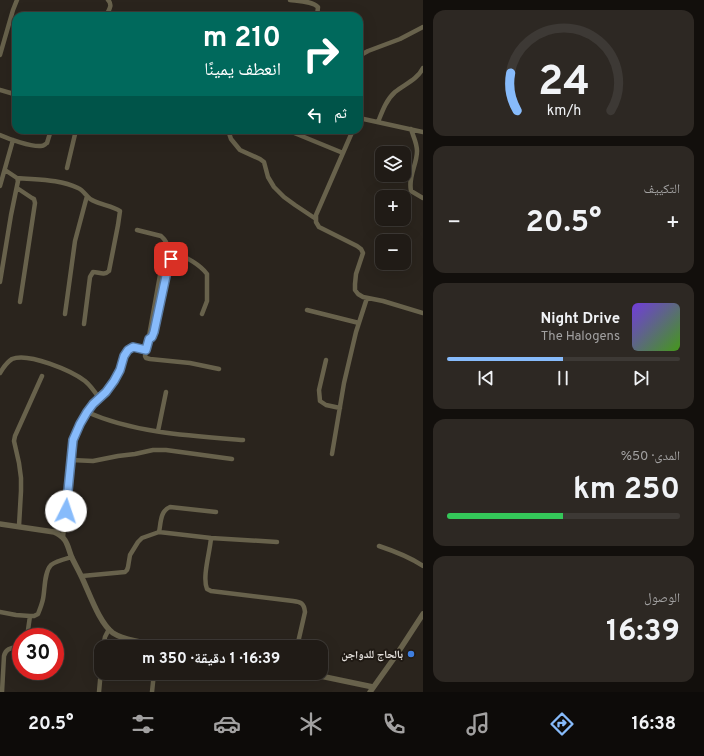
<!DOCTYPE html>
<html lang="ar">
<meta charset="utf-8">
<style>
body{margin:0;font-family:Overpass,"Noto Naskh Arabic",sans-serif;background:#2d2823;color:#f1f3f6;direction:rtl;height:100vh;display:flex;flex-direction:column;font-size:15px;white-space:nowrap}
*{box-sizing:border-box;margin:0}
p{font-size:13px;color:#a2a1a1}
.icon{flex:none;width:22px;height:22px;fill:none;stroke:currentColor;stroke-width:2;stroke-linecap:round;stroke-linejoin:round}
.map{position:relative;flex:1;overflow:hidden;direction:ltr}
.details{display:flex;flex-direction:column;gap:10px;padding:10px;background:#120f0c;width:281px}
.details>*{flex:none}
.guide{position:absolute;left:12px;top:12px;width:351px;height:122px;border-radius:12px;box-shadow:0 4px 16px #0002,0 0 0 1px #3d3935;direction:rtl;background:#00695c;color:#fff;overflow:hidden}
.tools{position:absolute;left:375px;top:146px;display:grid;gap:8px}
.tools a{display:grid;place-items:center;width:36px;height:36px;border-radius:8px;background:#201b16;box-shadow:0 4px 16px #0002,0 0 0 1px #3d3935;font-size:20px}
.speed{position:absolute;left:12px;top:628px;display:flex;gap:8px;font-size:20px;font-weight:700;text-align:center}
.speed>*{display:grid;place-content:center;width:52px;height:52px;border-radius:50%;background:#201b16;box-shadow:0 4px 16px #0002,0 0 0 1px #3d3935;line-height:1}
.speed .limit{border:6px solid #d22;background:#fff;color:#111}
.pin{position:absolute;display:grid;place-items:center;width:34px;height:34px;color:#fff;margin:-17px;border-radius:8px;box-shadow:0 2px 6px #0006}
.me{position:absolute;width:44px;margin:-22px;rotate:4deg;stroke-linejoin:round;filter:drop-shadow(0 0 3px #0008)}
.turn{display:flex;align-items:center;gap:14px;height:84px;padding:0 16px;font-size:18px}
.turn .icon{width:52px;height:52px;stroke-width:2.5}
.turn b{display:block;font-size:28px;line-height:34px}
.then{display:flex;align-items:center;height:38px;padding:0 16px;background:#0003;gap:8px;font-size:15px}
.big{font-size:30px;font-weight:700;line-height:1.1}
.details .card{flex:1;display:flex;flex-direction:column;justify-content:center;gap:6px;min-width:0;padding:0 14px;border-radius:12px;background:#2d2823}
.details .dial{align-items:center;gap:0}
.dial svg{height:104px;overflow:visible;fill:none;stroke:#3d3935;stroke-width:7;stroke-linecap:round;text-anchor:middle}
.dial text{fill:#f1f3f6;stroke:none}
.song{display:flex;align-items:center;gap:12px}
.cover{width:48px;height:48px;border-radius:6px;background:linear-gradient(135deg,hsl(260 70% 55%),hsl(100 70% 35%))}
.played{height:4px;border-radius:2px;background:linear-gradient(90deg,#87bbfb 50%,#3d3935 50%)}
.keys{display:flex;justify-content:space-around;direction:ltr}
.heat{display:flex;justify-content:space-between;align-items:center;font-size:22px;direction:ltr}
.charge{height:6px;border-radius:3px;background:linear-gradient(90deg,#34c759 50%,#3d3935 0)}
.trip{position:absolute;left:94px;top:640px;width:234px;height:40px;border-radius:12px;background:#201b16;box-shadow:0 4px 16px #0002,0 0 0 1px #3d3935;font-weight:700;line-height:40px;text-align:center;direction:rtl}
.tab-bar{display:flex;height:64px;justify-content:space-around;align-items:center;background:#0d0b09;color:#a2a1a1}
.tab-bar .icon{width:28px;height:28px}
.tab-bar .current{color:#87bbfb}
.tab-bar b{font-size:18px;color:#f1f3f6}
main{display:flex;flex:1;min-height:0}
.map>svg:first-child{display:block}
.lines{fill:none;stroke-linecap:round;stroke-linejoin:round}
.minor{stroke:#68624c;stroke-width:4.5}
.tertiary{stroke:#68624c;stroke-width:5.5}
.route-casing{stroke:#587aa3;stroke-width:10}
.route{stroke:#87bbfb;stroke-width:7}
.shop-dot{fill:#3f7fe0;stroke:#201a14;stroke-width:1.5}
.labels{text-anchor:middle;stroke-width:4;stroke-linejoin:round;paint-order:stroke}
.poi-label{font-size:11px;font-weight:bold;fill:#e6e2de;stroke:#201a14;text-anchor:end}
</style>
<main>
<section class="details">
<div class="card dial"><svg viewBox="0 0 100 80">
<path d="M14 69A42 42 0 1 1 86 69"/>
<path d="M14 69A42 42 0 0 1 9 40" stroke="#87bbfb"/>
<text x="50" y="56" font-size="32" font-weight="700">24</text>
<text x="50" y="72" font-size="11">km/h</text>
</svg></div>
<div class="card"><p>التكييف</p>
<div class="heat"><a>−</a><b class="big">20.5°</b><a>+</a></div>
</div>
<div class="card">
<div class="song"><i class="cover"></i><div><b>Night Drive</b><p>The Halogens</p></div></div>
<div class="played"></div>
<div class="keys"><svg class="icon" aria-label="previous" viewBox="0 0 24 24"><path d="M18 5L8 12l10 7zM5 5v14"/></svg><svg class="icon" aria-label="pause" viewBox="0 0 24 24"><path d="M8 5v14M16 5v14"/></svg><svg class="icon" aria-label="next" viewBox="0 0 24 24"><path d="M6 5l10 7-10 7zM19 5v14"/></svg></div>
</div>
<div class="card"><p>المدى · 50%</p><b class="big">250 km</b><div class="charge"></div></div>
<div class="card"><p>الوصول</p><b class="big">16:39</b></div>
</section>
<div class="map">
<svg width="423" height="692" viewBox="0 0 423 692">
<rect width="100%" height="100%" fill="#2a241d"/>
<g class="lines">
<path class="minor" d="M290 0C299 1 312 1 318 7L317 16
M106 16C109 10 113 5 108 0
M0 55 13 10 17 0
M359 56 368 51 400 39 423 27
M0 90 14 94
M359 118 423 132
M378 122C382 112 386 100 395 92 405 84 417 80 423 68
M411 129C413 136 417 143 417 151 417 165 408 176 411 191L423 198
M103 130H111
M229 130V133L231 139 240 150 260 159 264 162 268 177 274 187 284 197 295 205 316 219
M287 130 343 153
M353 130 316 215V222L319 227 357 246 361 249 363 253 356 274 355 284V290L358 294 363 297 383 301 423 313
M0 135C9 139 31 147 41 146 44 146 44 145 47 143L51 130
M67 168 76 130
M17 178C37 180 59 179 78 188 85 191 87 199 94 201 102 205 113 206 120 211L118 225 109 271C104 276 99 272 93 272L90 277 84 324
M0 186 13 140
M17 188 32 198 34 199 35 203 20 302
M137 230 161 236 164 239 166 242 149 336V339L145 356 146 358 150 359 190 363 219 369
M0 282 11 215 18 181 17 178 5 170
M307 310 359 323
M65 314 75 241 87 196
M149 339 152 337 154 332 169 263C170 260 172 257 175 256 185 254 202 267 207 274V301L202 314
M326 360 319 390 320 401 326 405 340 408
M0 373C3 368 7 362 12 359 28 352 72 371 85 381 91 386 95 392 99 398
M87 412C134 433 191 436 243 440
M158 431 166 392
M332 454 344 383 356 332 367 298
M71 460 93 461 118 456 135 454 153 450H166L232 459
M19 526 21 491V478L19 463 14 441 15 436 42 376
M159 532C161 523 160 511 170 507L216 512
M63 537 73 440 80 424 87 412 93 404 106 392 114 381 126 352 130 348 133 347 146 350
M211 538C210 552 202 577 207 589L211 591 293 601C301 602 304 603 305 612L297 647
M379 546C394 551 410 557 423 566
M82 576 125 572 127 570 128 567 130 555 138 542 142 538 159 532 211 538 277 542
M0 612 16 615 30 616
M27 637 30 616H34L38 614C40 609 42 604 43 599 45 590 44 572 51 565 56 561 65 559 72 557
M103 647 105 637 109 629
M2 692 4 656C6 647 14 648 21 646
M99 692 101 670
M152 692 154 673"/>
<path class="tertiary" d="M0 524 54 532C68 538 67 546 72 558 76 566 80 573 83 580 90 595 100 624 113 633 127 642 155 644 172 647
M306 673 373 687
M370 692 397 654 423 614"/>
</g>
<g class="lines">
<g class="route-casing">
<path id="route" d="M66 511 73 440 80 424 87 412 93 404 106 392 114 381 120 370 124 356 128 350 133 347 146 350 149 339 152 337 154 332 166 276 169 263 171 259"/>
</g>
<use href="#route" class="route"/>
</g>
<circle class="shop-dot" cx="411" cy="654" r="4"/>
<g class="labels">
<g class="poi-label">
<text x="403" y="658">بالحاج للدواجن</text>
</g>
</g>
</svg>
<div class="tools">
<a><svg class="icon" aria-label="layers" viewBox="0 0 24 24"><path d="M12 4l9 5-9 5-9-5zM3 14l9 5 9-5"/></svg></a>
<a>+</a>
<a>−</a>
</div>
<div class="speed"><div class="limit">30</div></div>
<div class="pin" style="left:171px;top:259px;background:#d93025"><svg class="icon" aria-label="arrive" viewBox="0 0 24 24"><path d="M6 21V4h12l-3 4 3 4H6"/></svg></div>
<svg class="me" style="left:66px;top:511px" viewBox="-20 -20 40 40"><circle r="19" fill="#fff"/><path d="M0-13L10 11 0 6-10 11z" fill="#87bbfb"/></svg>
<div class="trip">16:39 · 1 دقيقة · 350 m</div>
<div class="guide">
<div class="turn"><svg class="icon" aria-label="right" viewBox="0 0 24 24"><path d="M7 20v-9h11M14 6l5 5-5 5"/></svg><div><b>210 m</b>انعطف يمينًا</div></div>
<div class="then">ثم<svg class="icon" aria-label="left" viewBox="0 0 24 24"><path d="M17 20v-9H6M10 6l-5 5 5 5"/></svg></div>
</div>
</div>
</main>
<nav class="tab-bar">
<b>16:38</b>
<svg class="icon current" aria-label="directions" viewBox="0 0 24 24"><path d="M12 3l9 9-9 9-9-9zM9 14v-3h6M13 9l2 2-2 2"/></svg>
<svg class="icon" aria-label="music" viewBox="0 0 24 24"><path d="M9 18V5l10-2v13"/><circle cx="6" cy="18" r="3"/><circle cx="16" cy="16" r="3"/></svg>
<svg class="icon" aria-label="phone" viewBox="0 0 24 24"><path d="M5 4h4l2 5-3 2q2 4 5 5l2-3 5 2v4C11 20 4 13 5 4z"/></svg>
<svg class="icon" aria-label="climate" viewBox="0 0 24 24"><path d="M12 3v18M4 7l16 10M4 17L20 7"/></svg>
<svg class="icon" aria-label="car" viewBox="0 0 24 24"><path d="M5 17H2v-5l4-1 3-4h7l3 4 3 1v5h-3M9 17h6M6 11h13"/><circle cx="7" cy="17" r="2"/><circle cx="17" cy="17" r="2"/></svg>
<svg class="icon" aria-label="filters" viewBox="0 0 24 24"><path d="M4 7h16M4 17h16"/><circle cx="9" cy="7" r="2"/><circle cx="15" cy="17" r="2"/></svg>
<b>20.5°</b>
</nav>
